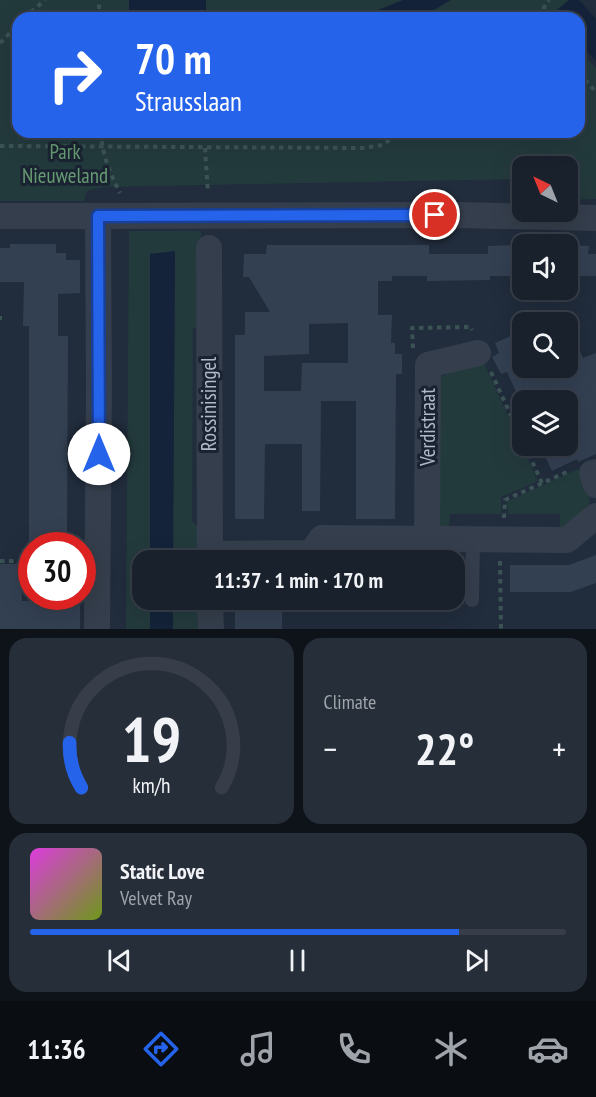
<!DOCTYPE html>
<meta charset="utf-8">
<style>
body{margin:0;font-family:"PT Sans Narrow",sans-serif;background:#262e39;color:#f1f3f6;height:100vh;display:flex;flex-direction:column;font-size:22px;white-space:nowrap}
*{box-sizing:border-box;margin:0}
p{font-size:20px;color:#9fa3aa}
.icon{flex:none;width:33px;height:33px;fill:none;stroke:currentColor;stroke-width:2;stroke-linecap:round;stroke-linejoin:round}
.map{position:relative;height:629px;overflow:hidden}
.drawer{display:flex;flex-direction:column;gap:9px;padding:9px;background:#0e1219;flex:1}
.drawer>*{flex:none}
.hud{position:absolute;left:12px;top:12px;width:573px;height:126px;border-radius:18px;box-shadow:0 6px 24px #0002,0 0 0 2px #373e49;background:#2563eb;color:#fff;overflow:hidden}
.needle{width:39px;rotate:317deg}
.tools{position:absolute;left:512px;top:156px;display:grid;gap:12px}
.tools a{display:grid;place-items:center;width:66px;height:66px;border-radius:12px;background:#19212d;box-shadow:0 6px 24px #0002,0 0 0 2px #373e49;font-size:30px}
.speed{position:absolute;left:18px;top:532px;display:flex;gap:12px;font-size:30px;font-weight:700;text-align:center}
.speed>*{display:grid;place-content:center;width:78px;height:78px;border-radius:50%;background:#19212d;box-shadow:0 6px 24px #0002,0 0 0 2px #373e49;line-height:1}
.speed .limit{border:9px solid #d22;background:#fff;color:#111}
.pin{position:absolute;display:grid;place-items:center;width:51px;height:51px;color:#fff;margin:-26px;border:3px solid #fff;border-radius:50%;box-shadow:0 2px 6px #0007}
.me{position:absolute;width:66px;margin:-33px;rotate:0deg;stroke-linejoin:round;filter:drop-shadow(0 0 4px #0008)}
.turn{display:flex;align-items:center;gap:21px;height:126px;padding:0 24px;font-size:27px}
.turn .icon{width:78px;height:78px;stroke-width:2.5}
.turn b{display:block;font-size:42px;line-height:51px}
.big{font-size:45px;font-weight:700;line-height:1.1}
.drawer .tile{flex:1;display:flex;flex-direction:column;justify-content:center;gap:9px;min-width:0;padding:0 21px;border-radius:18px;background:#262e39}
.drawer .dial{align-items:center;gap:0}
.dial svg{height:156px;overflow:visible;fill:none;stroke:#373e49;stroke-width:7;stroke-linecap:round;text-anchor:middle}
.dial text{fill:#f1f3f6;stroke:none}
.song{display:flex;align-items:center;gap:18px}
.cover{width:72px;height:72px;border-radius:9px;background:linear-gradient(135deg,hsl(300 70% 55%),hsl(80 70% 35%))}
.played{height:6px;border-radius:3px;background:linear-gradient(90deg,#2563eb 80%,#373e49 80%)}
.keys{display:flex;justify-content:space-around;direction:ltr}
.heat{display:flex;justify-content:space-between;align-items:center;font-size:33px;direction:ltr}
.drawer .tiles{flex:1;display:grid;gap:9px;grid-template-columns:1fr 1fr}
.tile:last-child{grid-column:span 2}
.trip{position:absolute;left:132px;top:550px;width:333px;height:60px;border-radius:18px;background:#19212d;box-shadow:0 6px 24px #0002,0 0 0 2px #373e49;font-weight:700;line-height:60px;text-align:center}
.tabs{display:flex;height:96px;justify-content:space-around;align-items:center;background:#0a0d12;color:#9fa3aa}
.tabs .icon{width:42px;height:42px}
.tabs .selected{color:#2563eb}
.tabs b{font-size:27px;color:#f1f3f6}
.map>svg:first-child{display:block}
.green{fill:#233a3d}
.water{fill:#14233a}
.building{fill:#334052;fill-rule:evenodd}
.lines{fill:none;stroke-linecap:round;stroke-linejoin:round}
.path{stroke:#3c5355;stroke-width:4;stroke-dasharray:4.5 4.5;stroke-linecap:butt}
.service{stroke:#353e4c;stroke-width:14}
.minor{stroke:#353e4c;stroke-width:26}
.route-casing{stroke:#184099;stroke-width:15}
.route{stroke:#2563eb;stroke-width:10}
.labels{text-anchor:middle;stroke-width:6;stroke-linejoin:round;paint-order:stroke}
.park-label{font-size:21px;fill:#669a73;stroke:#1a2331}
.street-label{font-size:21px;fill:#b0b9c8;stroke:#1a2331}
</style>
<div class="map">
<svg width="596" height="629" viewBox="0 0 596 629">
<rect width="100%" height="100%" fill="#212c3c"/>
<path class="green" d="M0 0H578L559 18H18V132H579V50L596 68V199L567 200V166H522V179L102 187 87 191 84 201H0Z
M129 231H201L200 325 193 329 192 521 200 528V561H173L175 252 150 254V561H142V600H150V629H126Z
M482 359 538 481 501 497V514H450L449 530H444L437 525 433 380Z
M578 469 590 493 589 506 560 530V514H508L507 502Z
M173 600H200V629H173Z"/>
<path class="water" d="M129 0H206V18H129Z
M403 0H451L420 18H358Z
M569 0H579L596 19V61L579 42V18H557L553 13Z
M175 251 173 561H150V254Z
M150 600H173V629H150Z"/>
<path class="building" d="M10 244H56V253H66V260H80V293L58 294V336H68L67 541H63V546H29V326H23L24 282H0V248H10Z
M267 245H429V254H488V246L522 245V276H490V280L427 281V276H392V281H378V315H392L391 343H395V354H402V374H396L395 519H356V401H321L320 511H302V444H265L264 519H235V335H245V312H270L249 277H243L244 254H266ZM348 323V363H302L301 391H264V356L309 354V324Z
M567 245 589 246 588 254H596V276H567Z
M567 321 583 358 596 353V454L578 462 577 459 552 471 540 446H567V400H522V405L507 372 501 374 492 357 499 353 495 343 522 331V368H567Z
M596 555V583L571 592H510V565H569Z
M0 564H21L22 601H80V629H0Z
M235 600H264V608H282V629H235Z"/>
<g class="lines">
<path class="path" d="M24 18 45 0
M99 18V0
M542 18 545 4 549 0
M0 43 18 25
M579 73 596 92
M101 132C102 155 110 173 120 193
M0 146 362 148 383 145 399 132
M205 148 208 193
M0 318H2
M413 348 412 328 471 327 472 330
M491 372 522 440
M525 446 542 483
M504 518 505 500 569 471
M0 561H32
M500 561 501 629"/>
<path class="service" d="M472 600 473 539"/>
<path class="minor" d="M0 216H98L99 388 97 629
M98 216 458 215 596 218
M209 248 210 561
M596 472 592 473 596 485
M427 540 428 365 478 353
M210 554 311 553 322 538 567 540 596 516
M210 600 211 629"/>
</g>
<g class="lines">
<g class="route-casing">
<path id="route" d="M99 454 98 216 435 215"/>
</g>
<use href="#route" class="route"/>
</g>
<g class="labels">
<g class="park-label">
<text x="65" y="159">Park<tspan x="65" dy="24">Nieuweland</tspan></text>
</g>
<g class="street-label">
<text transform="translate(209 404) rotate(-90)" y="7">Rossinisingel</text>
<text transform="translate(428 427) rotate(-90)" y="7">Verdistraat</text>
</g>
</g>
</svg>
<div class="tools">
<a><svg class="needle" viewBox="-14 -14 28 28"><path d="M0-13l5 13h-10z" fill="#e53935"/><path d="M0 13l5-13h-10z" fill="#9fa3aa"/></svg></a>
<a><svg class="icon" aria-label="sound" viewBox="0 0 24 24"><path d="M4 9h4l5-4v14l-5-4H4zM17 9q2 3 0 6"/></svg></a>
<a><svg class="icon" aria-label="search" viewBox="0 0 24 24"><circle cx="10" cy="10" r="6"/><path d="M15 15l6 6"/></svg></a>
<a><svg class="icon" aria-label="layers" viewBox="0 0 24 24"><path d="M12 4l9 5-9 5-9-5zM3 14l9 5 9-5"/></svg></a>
</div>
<div class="speed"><div class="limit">30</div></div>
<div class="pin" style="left:435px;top:215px;background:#d93025"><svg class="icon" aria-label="arrive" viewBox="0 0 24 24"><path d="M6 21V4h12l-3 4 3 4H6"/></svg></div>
<svg class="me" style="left:99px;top:454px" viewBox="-20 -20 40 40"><circle r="19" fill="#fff"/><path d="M0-13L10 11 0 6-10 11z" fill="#2563eb"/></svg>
<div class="trip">11:37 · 1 min · 170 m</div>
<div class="hud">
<div class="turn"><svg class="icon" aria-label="right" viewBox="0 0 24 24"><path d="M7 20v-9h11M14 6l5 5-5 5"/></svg><div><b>70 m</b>Strausslaan</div></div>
</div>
</div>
<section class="drawer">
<div class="tiles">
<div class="tile dial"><svg viewBox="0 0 100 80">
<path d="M14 69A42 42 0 1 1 86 69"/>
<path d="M14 69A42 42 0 0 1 8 46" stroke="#2563eb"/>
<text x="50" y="56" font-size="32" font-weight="700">19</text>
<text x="50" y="72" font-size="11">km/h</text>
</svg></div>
<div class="tile"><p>Climate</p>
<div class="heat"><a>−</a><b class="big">22°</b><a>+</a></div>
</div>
<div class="tile">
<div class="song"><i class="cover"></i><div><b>Static Love</b><p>Velvet Ray</p></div></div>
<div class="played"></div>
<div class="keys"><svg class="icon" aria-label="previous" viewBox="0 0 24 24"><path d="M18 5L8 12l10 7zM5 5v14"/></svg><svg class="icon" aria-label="pause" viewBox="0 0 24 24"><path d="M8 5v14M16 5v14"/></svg><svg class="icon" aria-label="next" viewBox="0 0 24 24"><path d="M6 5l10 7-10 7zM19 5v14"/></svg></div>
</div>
</div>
</section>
<nav class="tabs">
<b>11:36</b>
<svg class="icon selected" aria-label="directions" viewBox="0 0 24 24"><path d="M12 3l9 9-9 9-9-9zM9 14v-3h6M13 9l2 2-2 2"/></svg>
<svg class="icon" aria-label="music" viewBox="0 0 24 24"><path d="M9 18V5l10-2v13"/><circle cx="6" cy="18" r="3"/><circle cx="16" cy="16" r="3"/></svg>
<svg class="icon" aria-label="phone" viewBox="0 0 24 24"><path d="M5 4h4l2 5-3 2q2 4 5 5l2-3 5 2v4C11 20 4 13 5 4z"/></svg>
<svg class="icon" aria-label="climate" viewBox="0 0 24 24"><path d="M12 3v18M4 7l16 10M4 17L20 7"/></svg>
<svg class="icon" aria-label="car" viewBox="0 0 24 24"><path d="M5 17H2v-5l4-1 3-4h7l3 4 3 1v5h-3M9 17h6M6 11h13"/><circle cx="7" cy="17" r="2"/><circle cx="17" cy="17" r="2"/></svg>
</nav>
